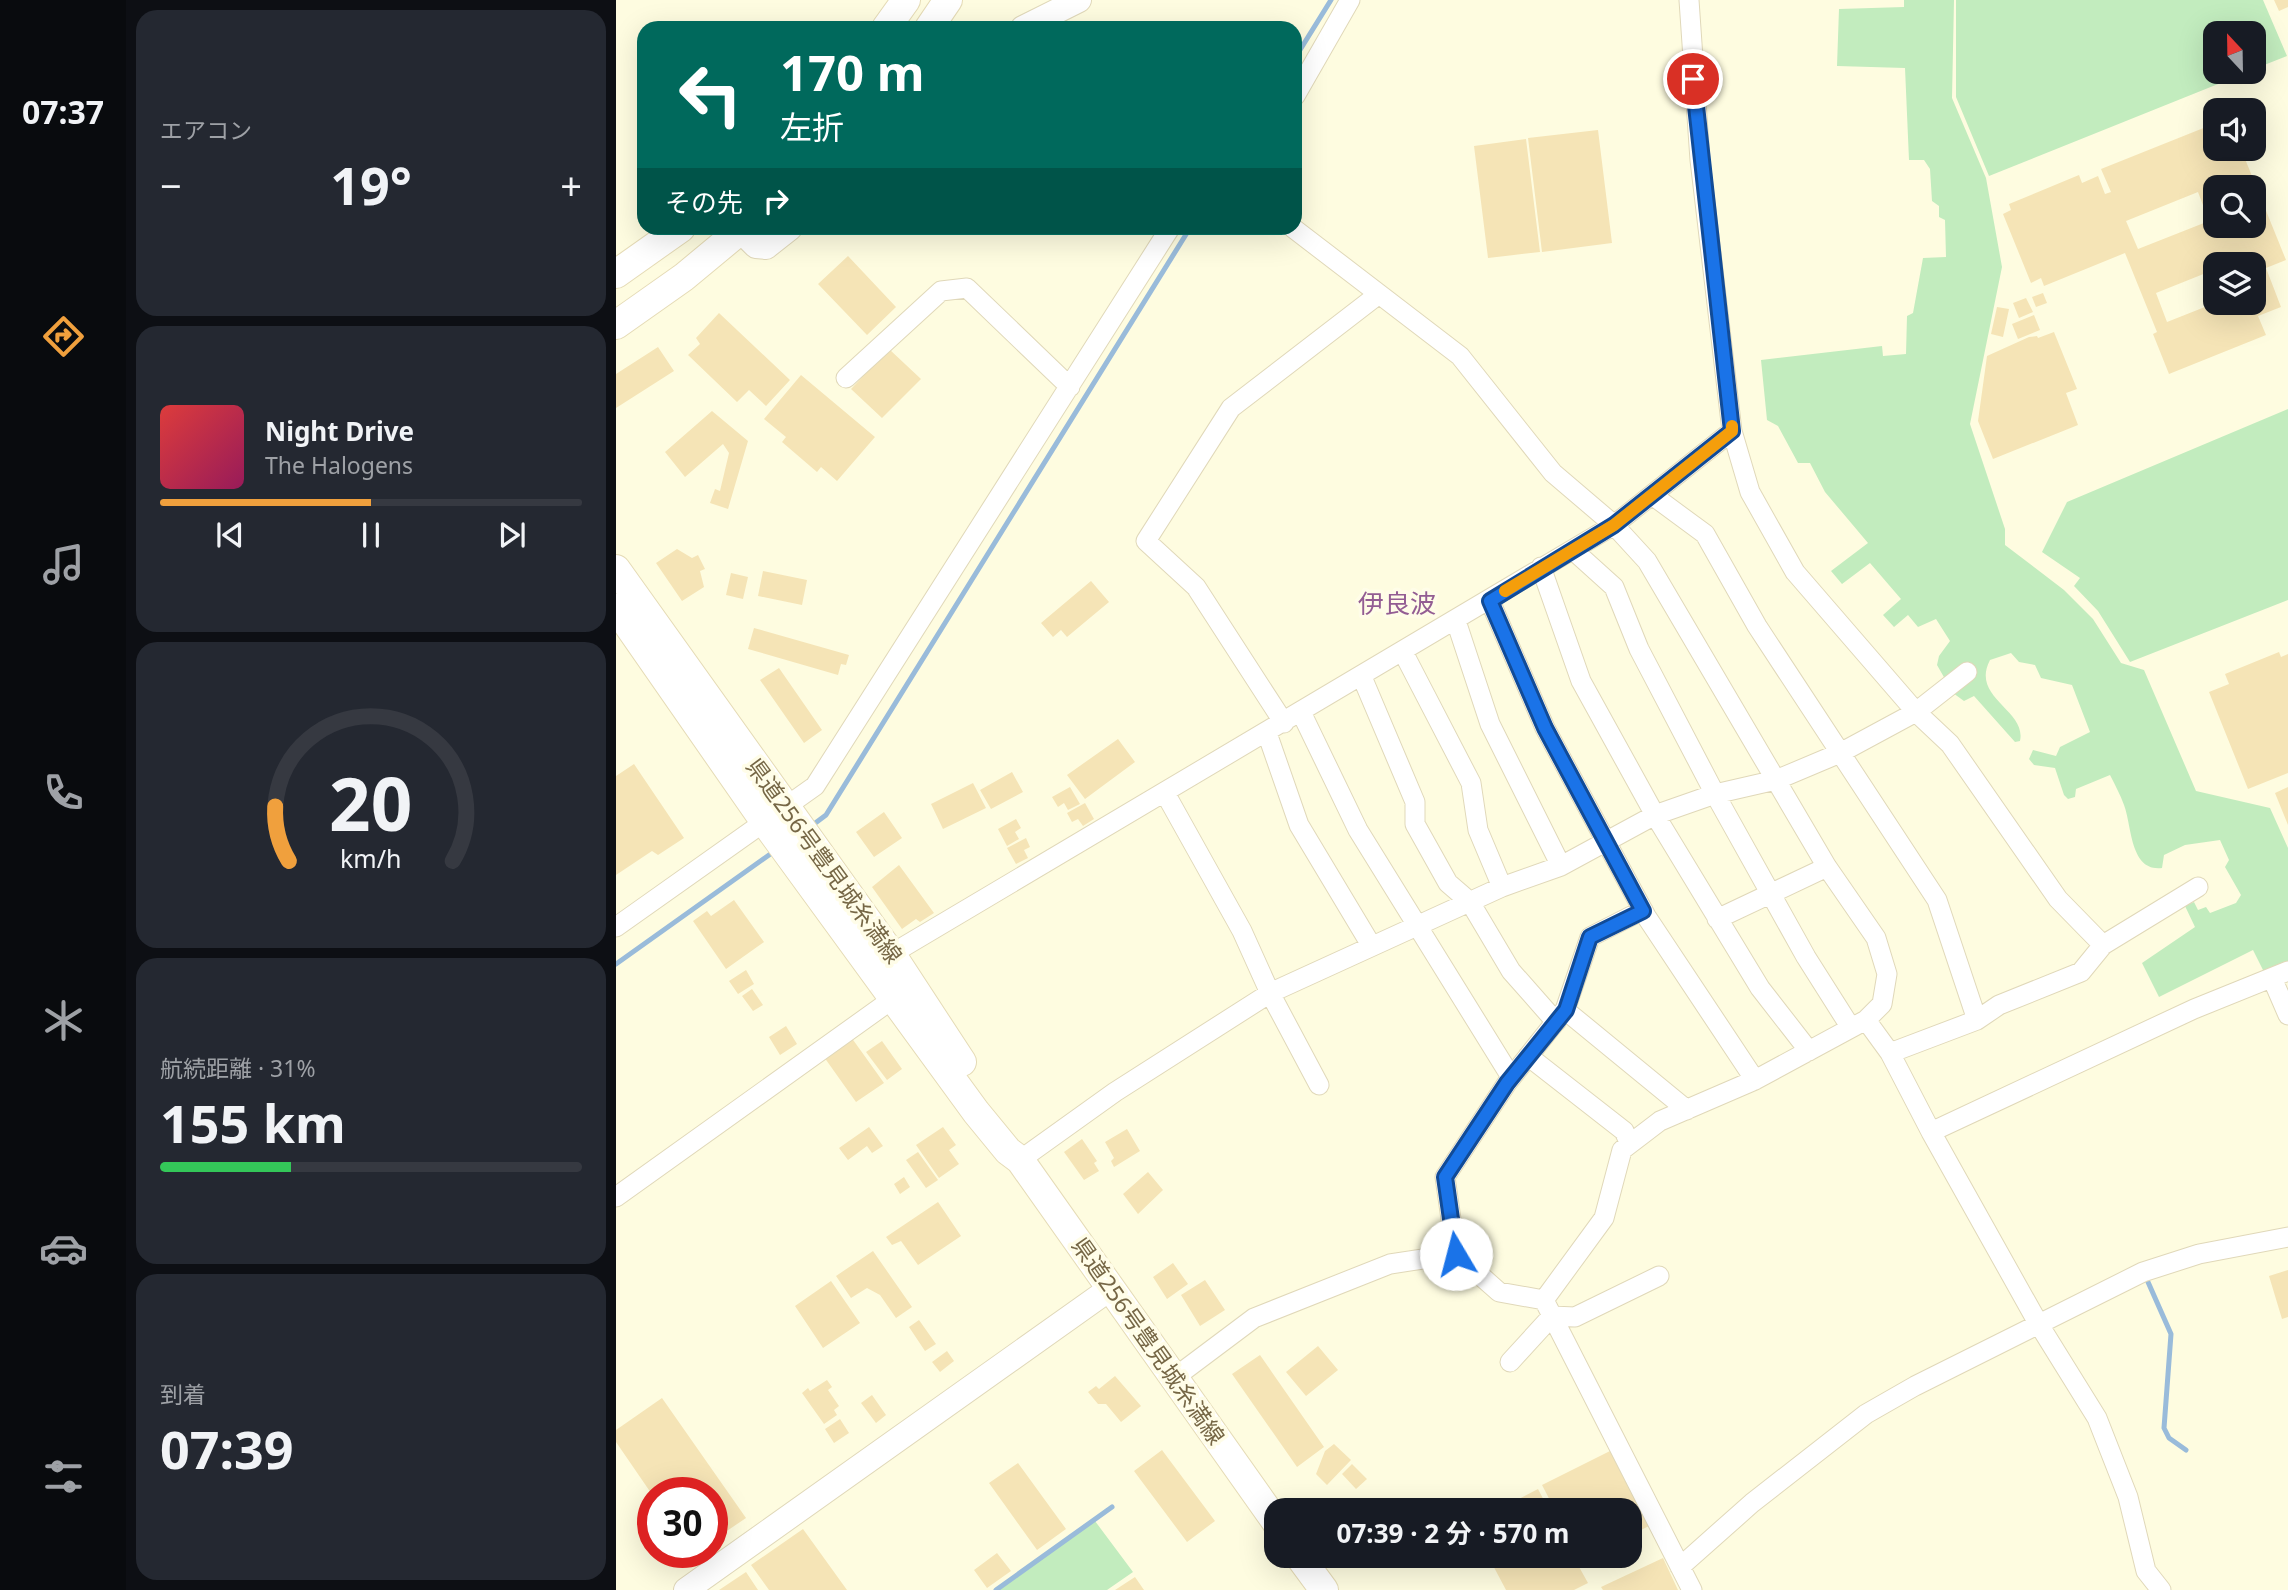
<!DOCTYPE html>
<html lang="ja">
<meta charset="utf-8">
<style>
body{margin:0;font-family:"Noto Sans","Noto Sans JP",sans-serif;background:#242831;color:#f1f3f6;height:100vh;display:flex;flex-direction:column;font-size:26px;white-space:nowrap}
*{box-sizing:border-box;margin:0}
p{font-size:23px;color:#9ea1a6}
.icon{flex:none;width:38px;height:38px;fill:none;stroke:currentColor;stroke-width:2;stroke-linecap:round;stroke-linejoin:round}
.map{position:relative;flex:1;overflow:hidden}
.panel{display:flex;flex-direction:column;gap:10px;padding:10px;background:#0d0f14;width:490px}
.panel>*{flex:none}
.banner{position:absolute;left:21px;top:21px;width:665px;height:214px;border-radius:21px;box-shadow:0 7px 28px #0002;background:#00695c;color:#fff;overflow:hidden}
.needle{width:46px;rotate:338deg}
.fabs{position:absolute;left:1587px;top:21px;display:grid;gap:14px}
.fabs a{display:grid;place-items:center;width:63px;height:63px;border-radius:14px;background:#171b24;box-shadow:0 7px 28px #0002;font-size:35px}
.speed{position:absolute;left:21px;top:1477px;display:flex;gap:14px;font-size:35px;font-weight:700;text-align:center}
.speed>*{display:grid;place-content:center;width:91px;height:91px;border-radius:50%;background:#171b24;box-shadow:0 7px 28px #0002;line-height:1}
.speed .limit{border:10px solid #d22;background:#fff;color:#111}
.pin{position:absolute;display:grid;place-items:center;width:60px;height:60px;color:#fff;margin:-30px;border:4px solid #fff;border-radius:50%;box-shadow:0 2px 7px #0007}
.me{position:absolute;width:77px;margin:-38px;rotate:352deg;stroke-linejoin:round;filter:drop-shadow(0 0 5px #0008)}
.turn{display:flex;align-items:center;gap:24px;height:147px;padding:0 28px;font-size:32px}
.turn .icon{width:91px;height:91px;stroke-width:2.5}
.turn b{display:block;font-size:49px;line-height:60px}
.then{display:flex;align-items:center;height:66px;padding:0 28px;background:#0003;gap:14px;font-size:26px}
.big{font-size:52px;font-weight:700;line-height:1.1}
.panel .tile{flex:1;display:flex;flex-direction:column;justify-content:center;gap:10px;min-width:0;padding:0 24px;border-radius:21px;background:#242831}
.panel .dial{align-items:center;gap:0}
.dial svg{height:182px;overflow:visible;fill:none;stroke:#363941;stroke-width:7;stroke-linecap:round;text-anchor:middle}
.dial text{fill:#f1f3f6;stroke:none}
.song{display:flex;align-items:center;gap:21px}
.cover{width:84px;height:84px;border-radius:10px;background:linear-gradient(135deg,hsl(0 70% 55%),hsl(330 70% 35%))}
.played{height:7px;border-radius:4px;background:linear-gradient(90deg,#f0a03d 50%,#363941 50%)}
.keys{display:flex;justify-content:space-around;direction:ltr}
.heat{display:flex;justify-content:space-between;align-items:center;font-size:38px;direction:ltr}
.charge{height:10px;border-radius:5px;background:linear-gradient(90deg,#34c759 31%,#363941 0)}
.trip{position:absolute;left:648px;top:1498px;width:378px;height:70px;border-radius:21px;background:#171b24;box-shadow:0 7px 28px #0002;font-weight:700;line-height:70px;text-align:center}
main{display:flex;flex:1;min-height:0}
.dock{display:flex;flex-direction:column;width:126px;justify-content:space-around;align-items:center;background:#090b0e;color:#9ea1a6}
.dock .icon{width:49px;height:49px}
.dock .active{color:#f0a03d}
.dock b{font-size:32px;color:#f1f3f6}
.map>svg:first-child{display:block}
.green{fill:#c2ecbe}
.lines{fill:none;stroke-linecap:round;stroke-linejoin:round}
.stream{stroke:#99bbda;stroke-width:5}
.building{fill:#f5e4b6;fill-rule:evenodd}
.minor-casing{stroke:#e0d8b9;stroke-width:21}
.tertiary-casing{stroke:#e0d8b9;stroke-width:26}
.secondary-casing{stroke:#e5dbb6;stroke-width:30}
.minor{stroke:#fff;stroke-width:19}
.tertiary{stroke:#fff;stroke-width:24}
.secondary{stroke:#fff;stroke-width:28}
.route-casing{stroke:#114b97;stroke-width:18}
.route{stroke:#1a73e8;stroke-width:12}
.slow{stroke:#f59e0b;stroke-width:12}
.labels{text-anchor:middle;stroke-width:7;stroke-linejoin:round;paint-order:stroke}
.street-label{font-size:23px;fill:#766746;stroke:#fffde8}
.quarter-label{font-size:26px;fill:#935d93;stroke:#fffde8}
</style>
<main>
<nav class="dock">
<b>07:37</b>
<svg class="icon active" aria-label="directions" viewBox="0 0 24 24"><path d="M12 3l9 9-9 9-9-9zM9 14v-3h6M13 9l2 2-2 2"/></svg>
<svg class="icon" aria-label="music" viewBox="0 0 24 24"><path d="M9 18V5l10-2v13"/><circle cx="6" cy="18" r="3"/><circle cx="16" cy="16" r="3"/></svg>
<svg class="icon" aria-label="phone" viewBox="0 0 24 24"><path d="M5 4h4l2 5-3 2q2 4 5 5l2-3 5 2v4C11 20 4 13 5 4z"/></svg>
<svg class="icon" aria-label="climate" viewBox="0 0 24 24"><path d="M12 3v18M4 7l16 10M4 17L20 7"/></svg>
<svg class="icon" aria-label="car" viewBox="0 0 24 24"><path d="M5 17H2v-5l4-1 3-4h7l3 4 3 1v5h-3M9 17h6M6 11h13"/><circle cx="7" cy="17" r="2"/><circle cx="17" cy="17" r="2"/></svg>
<svg class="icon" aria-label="filters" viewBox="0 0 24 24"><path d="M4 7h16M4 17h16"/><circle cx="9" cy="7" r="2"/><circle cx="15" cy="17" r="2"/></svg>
</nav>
<section class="panel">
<div class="tile"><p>エアコン</p>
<div class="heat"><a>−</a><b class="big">19°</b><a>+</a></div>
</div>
<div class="tile">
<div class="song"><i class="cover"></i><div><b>Night Drive</b><p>The Halogens</p></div></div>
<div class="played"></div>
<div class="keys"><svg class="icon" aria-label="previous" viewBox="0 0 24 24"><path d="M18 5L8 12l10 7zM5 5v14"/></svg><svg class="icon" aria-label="pause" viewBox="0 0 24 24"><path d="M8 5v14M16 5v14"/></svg><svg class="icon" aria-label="next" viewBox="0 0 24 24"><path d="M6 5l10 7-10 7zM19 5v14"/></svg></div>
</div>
<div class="tile dial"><svg viewBox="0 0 100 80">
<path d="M14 69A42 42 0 1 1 86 69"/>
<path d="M14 69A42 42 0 0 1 8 45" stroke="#f0a03d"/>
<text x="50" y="56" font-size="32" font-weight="700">20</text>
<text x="50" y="72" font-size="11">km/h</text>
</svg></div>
<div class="tile"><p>航続距離 · 31%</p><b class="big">155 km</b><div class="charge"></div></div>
<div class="tile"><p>到着</p><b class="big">07:39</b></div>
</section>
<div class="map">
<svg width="1672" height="1590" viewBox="0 0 1672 1590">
<rect width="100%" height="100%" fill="#fefce0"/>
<path class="green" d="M1288 0H1338L1336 98 1370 178 1386 267 1354 424 1389 529V545L1448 590 1477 619 1505 663 1528 670 1580 791 1654 808 1672 848V962L1648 972 1637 950 1543 997 1526 963 1579 927 1569 906 1578 902 1582 910 1590 907 1594 913 1620 903 1625 895 1609 867 1613 860 1604 840 1569 845 1548 855 1546 868C1514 872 1516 826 1508 805 1504 794 1499 785 1494 775L1460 789 1459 797 1452 799 1448 795 1439 768 1418 765 1413 759 1417 750 1440 756 1444 747 1474 732 1456 685 1425 678 1419 665 1403 662 1395 653 1374 660C1354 698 1411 710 1404 741L1399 742 1358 696 1348 701 1337 693 1321 665 1323 656 1334 641 1320 619 1302 627 1292 615 1278 627 1267 615 1285 599 1254 563 1226 584 1215 571 1252 543 1209 492 1194 463H1182L1162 426 1151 420 1145 360 1266 346 1267 356 1290 354 1291 316 1297 313 1307 258 1330 257 1329 220 1323 217V206L1316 201 1314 169 1308 160H1293L1289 68 1221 66 1223 9 1288 7Z
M1340 0H1647L1671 56 1638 69V33H1600V72H1632L1373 176 1340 97Z
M1672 409V600L1514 662 1482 611 1458 586 1464 578 1426 552 1451 502Z
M479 1521 517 1572 491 1590H383Z"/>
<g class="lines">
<path class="stream" d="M679 58 715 0
M194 827 210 815 574 228
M0 964 160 850
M1532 1282 1555 1334 1548 1428 1553 1438 1570 1450
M380 1590 496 1507"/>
</g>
<path class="building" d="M1658 0H1672V7L1663 11Z
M1600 123V149H1625L1670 260 1650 268 1665 307 1642 316 1650 335 1553 374 1537 334 1541 332 1509 253 1428 286 1425 278 1415 283 1387 214 1395 210 1393 204 1463 175 1466 183 1482 176 1489 194 1495 192 1485 169ZM1600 187H1638V226H1600ZM1582 192 1593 221 1522 249 1510 221ZM1600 264H1638V303H1599L1551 322 1540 293 1600 269Z
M982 130 996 243 926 252 912 138Z
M910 139 924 252 872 258 858 146Z
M232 256 280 307 251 335 202 284Z
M1427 293 1431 303 1420 307 1416 297Z
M1410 298 1417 312 1403 318 1397 303Z
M1381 307 1393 309 1387 337 1375 334Z
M103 313 174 380 150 406 133 390 121 402 72 355 84 344 80 338Z
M1418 315 1424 330 1402 339 1396 324Z
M1438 332 1461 389 1450 393 1462 425 1377 459 1362 421 1371 356 1413 337 1421 336 1422 338Z
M42 347 58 371 0 408V374Z
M273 349 305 379 266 418 235 389Z
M185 375 259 437 221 481 205 467 201 472 166 442 170 437 148 419Z
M96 411 132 441 112 509 94 503 99 489 104 491 113 453 107 444 69 477 49 452Z
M61 549 76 558 82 555 89 569 84 571 88 587 66 601 40 563Z
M147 571 191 580 186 605 142 596Z
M115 573 132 577 127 599 110 595Z
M475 581 493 602 451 637 445 630 437 637 425 623Z
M138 628 233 655 230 665 225 664 222 675 132 649Z
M1663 652 1665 657 1672 654V773L1632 789 1593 692 1613 684 1609 674Z
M163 668 206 730 188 743 144 680Z
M502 739 519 762 469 799 451 775Z
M18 764 68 838 42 855 36 851 0 875V776Z
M396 772 407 792 375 809 364 790Z
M357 783 370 808 327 829 315 804Z
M454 787 464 804 452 810 448 803 442 807 436 797Z
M1672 787V825L1659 793Z
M469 803 478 819 467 826 462 819 456 822 451 813Z
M268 812 286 838 258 857 240 832Z
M400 819 405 828 399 832 403 839 391 846 382 829Z
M410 838 414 847 408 850 412 858 400 864 391 848Z
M283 865 318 913 304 922 300 919 286 929 256 887Z
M118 900 148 942 110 969 77 921 91 911 95 916Z
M130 970 138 984 122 994 113 981Z
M136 989 147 1005 137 1011 126 996Z
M170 1026 181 1044 164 1055 153 1037Z
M235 1037 268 1083 240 1102 208 1057Z
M266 1041 286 1069 271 1080 250 1052Z
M253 1127 267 1146 256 1153 251 1146 232 1160 223 1148Z
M327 1127 340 1145 333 1150 343 1164 323 1178 300 1145Z
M511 1129 524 1151 498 1167 495 1161 498 1158 489 1142Z
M466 1139 481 1161 478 1163 483 1171 468 1180 448 1152Z
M302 1152 322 1180 310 1188 290 1160Z
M532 1172 547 1190 522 1214 507 1194Z
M288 1177 294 1187 284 1194 278 1184Z
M322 1202 345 1236 302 1265 285 1241 276 1245 270 1237Z
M257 1251 296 1307 280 1318 264 1295 251 1288 235 1298 220 1276Z
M557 1263 572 1284 551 1299 537 1277Z
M1672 1270V1317L1666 1319 1653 1276Z
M589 1280 609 1310 584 1326 565 1295Z
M215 1281 244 1323 207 1348 179 1306Z
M303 1320 320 1344 309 1351 293 1327Z
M702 1346 722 1370 690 1396 670 1372Z
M331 1351 338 1361 324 1372 316 1362Z
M644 1355 708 1447 681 1467 616 1374Z
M499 1376 525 1406 505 1422 490 1404H482L472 1392 480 1386 483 1389Z
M211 1380 216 1387 212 1390 223 1406 218 1410 221 1415 208 1424 186 1393 192 1388 194 1391Z
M256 1395 270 1415 260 1423 245 1403Z
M46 1398 130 1518 96 1541V1493H35L0 1442V1430Z
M224 1419 233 1433 218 1443 209 1429Z
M718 1444 735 1460 711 1485 700 1474 709 1451Z
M546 1450 599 1521 571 1542 518 1471Z
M994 1451 1033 1526 1013 1536V1510H939L926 1485Z
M402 1463 450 1529 421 1550 373 1483Z
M736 1464 751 1479 740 1489 726 1474Z
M922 1489 933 1510H882Z
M187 1529 231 1590H153L135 1565Z
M381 1553 395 1571 371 1588 358 1570Z
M872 1556H957L972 1583 958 1590H890Z
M1047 1558 1062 1590H987L985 1587Z
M130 1572 142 1590H103Z
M519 1577 528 1590H499Z"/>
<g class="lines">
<g class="minor-casing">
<path id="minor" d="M1073 0 1084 160 1116 431 1134 492 1179 572 1300 712 1334 744 1442 899 1487 945 1465 972 1383 1005 1361 1020 1274 1053
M679 96 734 0
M677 228 844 356 937 473 998 525 1031 561 1211 867 1260 938 1271 974 1266 1004 1250 1020
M230 378 325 291 351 288 454 387
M1036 495 1089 534 1141 626 1321 900 1361 1020
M957 550 998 587 1023 649 1099 794 1190 957 1235 1028
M925 567 965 681 1039 815 1144 988 1193 1051
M874 601 929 728 1030 916 1139 1080
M840 621 874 724 945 866
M787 652 855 783 862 830 886 887
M746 677 799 802V824L832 883 854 902 895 971 940 1022
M685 712 742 830 895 1077
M668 723 580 587 530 541 615 408 763 294
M651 733 683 825 755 945
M549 793 626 931 654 993 703 1085
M1027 910 974 937 949 1010 1071 1110
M1101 919 1211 867
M0 927 199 786 554 228
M1487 945 1582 887
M267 959 998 525 1116 431
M1656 978 1672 1015
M912 1056 1008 1131 1014 1144
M1315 1132 1578 1009 1672 971
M404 1160 499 1092 654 993 886 887 945 866 1039 815 1099 794 1160 780 1224 753 1300 712 1351 672
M0 1197 278 998
M840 1254 829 1177 891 1083 948 1011
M928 1300 988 1218 1006 1150 1044 1121 1139 1080 1250 1020 1274 1053 1315 1132 1422 1323 1481 1418 1512 1497 1530 1571 1545 1590
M928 1300 1076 1590
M894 1362 936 1316 959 1317 1043 1276
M558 1378 638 1318 774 1264 840 1254 883 1292 928 1300
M1064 1567 1136 1503 1250 1414 1299 1386 1527 1272 1583 1254 1672 1237"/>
</g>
<g class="tertiary-casing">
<path id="tertiary" d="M407 28 463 0
M124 230 140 246 150 247 174 228
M70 1590 495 1288"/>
</g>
<g class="secondary-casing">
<path id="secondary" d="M270 28 290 0
M313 28 332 0
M0 274 65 228
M0 325 68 277 127 228
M0 569 276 955 346 1062
M0 608 153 828 360 1112 392 1151 404 1160 660 1522
M683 1556 708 1590"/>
</g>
<use href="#minor" class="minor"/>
<use href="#tertiary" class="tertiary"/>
<use href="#secondary" class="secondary"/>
</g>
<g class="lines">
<g class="route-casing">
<path id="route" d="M840 1254 829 1177 891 1083 950 1010 974 937 1027 911 929 728 874 601 998 525 1116 431 1077 79"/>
</g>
<use href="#route" class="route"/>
<path class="slow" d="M889 591 998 525 1116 431V426"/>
</g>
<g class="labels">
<g class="street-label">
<text transform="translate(208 861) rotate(54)" y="8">県道256号豊見城糸満線</text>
<text transform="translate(532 1341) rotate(55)" y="8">県道256号豊見城糸満線</text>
</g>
<g class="quarter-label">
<text x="781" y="613">伊良波</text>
</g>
</g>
</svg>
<div class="fabs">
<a><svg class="needle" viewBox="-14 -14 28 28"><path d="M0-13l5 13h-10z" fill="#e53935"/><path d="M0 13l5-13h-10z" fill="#9ea1a6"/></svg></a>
<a><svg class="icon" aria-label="sound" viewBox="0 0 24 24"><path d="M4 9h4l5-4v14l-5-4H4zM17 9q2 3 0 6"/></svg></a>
<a><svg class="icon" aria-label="search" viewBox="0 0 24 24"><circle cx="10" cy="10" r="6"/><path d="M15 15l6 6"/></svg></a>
<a><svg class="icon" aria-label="layers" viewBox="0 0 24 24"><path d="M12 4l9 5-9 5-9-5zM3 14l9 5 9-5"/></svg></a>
</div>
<div class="speed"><div class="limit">30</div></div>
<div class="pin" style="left:1077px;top:79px;background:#d93025"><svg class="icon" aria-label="arrive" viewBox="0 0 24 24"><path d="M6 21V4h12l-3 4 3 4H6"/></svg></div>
<svg class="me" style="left:840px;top:1254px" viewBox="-20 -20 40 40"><circle r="19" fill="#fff"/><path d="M0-13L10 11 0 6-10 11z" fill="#1a73e8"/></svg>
<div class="trip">07:39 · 2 分 · 570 m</div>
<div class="banner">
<div class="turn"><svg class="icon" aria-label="left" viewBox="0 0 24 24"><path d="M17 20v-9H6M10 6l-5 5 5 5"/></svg><div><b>170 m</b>左折</div></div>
<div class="then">その先<svg class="icon" aria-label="right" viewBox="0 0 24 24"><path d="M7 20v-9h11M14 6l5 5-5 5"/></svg></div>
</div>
</div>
</main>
